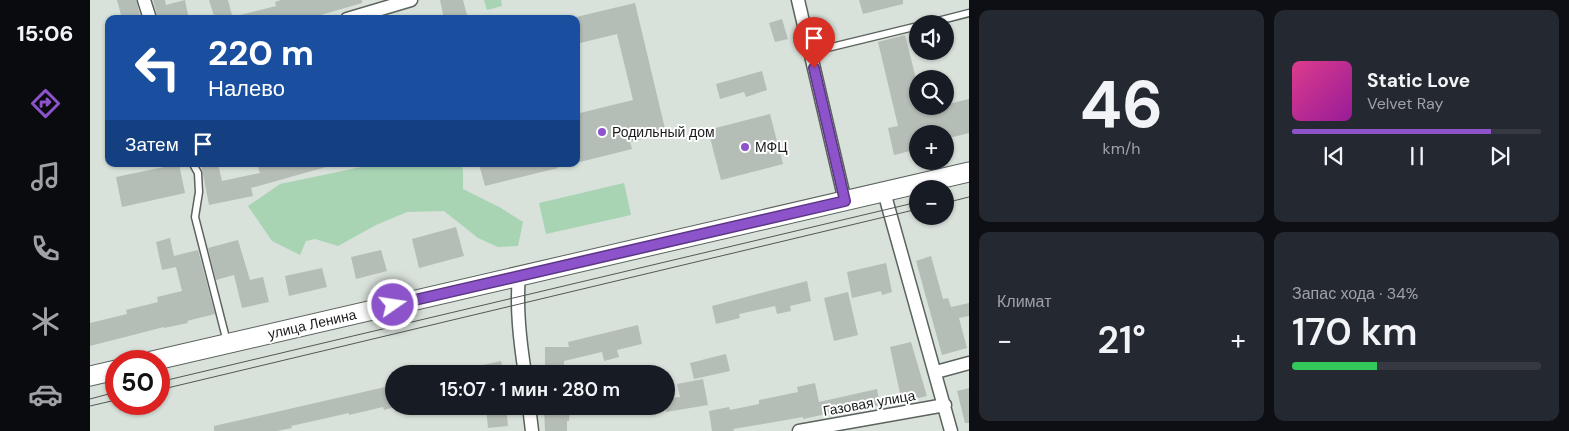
<!DOCTYPE html>
<html lang="ru">
<meta charset="utf-8">
<style>
body{margin:0;font-family:"DM Sans",sans-serif;background:#242831;color:#f1f3f6;height:100vh;display:flex;flex-direction:column;font-size:19px;white-space:nowrap}
*{box-sizing:border-box;margin:0}
p{font-size:16px;color:#9ea1a6}
.icon{flex:none;width:28px;height:28px;fill:none;stroke:currentColor;stroke-width:2;stroke-linecap:round;stroke-linejoin:round}
.map{position:relative;flex:1;overflow:hidden}
.drawer{display:flex;flex-direction:column;gap:10px;padding:10px;background:#0d0f14;width:600px}
.drawer>*{flex:none}
.banner{position:absolute;left:15px;top:15px;width:475px;height:152px;border-radius:10px;box-shadow:0 1px 4px #0004;background:#1a4fa0;color:#fff;overflow:hidden}
.tools{position:absolute;left:819px;top:15px;display:grid;gap:10px}
.tools a{display:grid;place-items:center;width:45px;height:45px;border-radius:50%;background:#171b24;box-shadow:0 1px 4px #0004;font-size:25px}
.speed{position:absolute;left:15px;top:350px;display:flex;gap:10px;font-size:25px;font-weight:700;text-align:center}
.speed>*{display:grid;place-content:center;width:65px;height:65px;border-radius:50%;background:#171b24;box-shadow:0 1px 4px #0004;line-height:1}
.speed .limit{border:8px solid #d22;background:#fff;color:#111}
.pin{position:absolute;display:grid;place-items:center;width:42px;height:42px;color:#fff;margin:-51px -21px;border-radius:50% 50% 50% 0;rotate:-45deg;box-shadow:0 0 5px #0007}
.pin .icon{rotate:45deg}
.me{position:absolute;width:55px;margin:-28px;rotate:77deg;stroke-linejoin:round;filter:drop-shadow(0 0 4px #0008)}
.turn{display:flex;align-items:center;gap:18px;height:105px;padding:0 20px;font-size:22px}
.turn .icon{width:65px;height:65px;stroke-width:2.5}
.turn b{display:block;font-size:35px;line-height:42px}
.then{display:flex;align-items:center;height:48px;padding:0 20px;background:#0003;gap:10px;font-size:19px}
.big{font-size:38px;font-weight:600;line-height:1.1}
.drawer .tile{flex:1;display:flex;flex-direction:column;justify-content:center;gap:8px;min-width:0;padding:0 18px;border-radius:10px;background:#242831}
.drawer .dial{align-items:center;gap:0}
.dial b{font-size:65px;line-height:1}
.song{display:flex;align-items:center;gap:15px}
.cover{width:60px;height:60px;border-radius:8px;background:linear-gradient(135deg,hsl(330 70% 55%),hsl(300 70% 35%))}
.played{height:5px;border-radius:2px;background:linear-gradient(90deg,#8c53ca 80%,#363941 80%)}
.keys{display:flex;justify-content:space-around;direction:ltr}
.heat{display:flex;justify-content:space-between;align-items:center;font-size:28px;direction:ltr}
.charge{height:8px;border-radius:4px;background:linear-gradient(90deg,#34c759 34%,#363941 0)}
.drawer .tiles{flex:1;display:grid;gap:10px;grid-template-columns:repeat(2,1fr)}
.trip{position:absolute;left:295px;top:365px;width:290px;height:50px;border-radius:25px;background:#171b24;box-shadow:0 1px 4px #0004;font-weight:600;line-height:50px;text-align:center}
main{display:flex;flex:1;min-height:0}
.tab-bar{display:flex;flex-direction:column;width:90px;justify-content:space-around;align-items:center;background:#090b0e;color:#9ea1a6}
.tab-bar .icon{width:35px;height:35px}
.tab-bar .selected{color:#8c53ca}
.tab-bar b{font-size:22px;color:#f1f3f6}
.map>svg:first-child{display:block}
.green{fill:#a8d4b4}
.building{fill:#b5bdb7}
.lines{fill:none;stroke-linecap:round;stroke-linejoin:round}
.lane-casing{stroke:#5b635d;stroke-width:9}
.street-casing{stroke:#5b635d;stroke-width:15}
.secondary-casing{stroke:#5b635d;stroke-width:21}
.lane{stroke:#fff;stroke-width:6}
.street{stroke:#fff;stroke-width:12}
.secondary{stroke:#fff;stroke-width:19}
.tram{stroke:#535855;stroke-width:1}
.route-casing{stroke:#5b3683;stroke-width:12}
.route{stroke:#8c53ca;stroke-width:9}
.poi-dot{fill:#8c53ca;stroke:#fff;stroke-width:2}
.labels{text-anchor:middle;stroke-width:4;stroke-linejoin:round;paint-order:stroke}
.poi-label{font-size:14px;fill:#191c1a;stroke:#fff;text-anchor:start}
.street-label{font-size:14px;fill:#191c1a;stroke:#fff}
</style>
<main>
<nav class="tab-bar">
<b>15:06</b>
<svg class="icon selected" aria-label="directions" viewBox="0 0 24 24"><path d="M12 3l9 9-9 9-9-9zM9 14v-3h6M13 9l2 2-2 2"/></svg>
<svg class="icon" aria-label="music" viewBox="0 0 24 24"><path d="M9 18V5l10-2v13"/><circle cx="6" cy="18" r="3"/><circle cx="16" cy="16" r="3"/></svg>
<svg class="icon" aria-label="phone" viewBox="0 0 24 24"><path d="M5 4h4l2 5-3 2q2 4 5 5l2-3 5 2v4C11 20 4 13 5 4z"/></svg>
<svg class="icon" aria-label="climate" viewBox="0 0 24 24"><path d="M12 3v18M4 7l16 10M4 17L20 7"/></svg>
<svg class="icon" aria-label="car" viewBox="0 0 24 24"><path d="M5 17H2v-5l4-1 3-4h7l3 4 3 1v5h-3M9 17h6M6 11h13"/><circle cx="7" cy="17" r="2"/><circle cx="17" cy="17" r="2"/></svg>
</nav>
<div class="map">
<svg width="879" height="431" viewBox="0 0 879 431">
<rect width="100%" height="100%" fill="#d8e1da"/>
<path class="green" d="M394 0H411L412 6 397 10Z
M286 164H371L373 171V189L411 208 433 222 428 246 408 247 388 238 354 211 317 212 286 225 248 246 225 239 216 241 210 255 182 241 158 206 190 184Z
M534 183 541 215 456 234 449 203Z"/>
<path class="building" d="M27 0H46L51 19H32Z
M63 0H75L76 5 95 0 98 15 83 19H68Z
M119 0H138L143 19H125Z
M191 0H272V3L217 19H151L150 15 186 6 185 2Z
M350 0H373L378 19H354Z
M769 0H813V4L773 14Z
M545 3 576 133 540 142 542 149 486 163V114L543 100 527 34 486 44V17Z
M692 19 698 39 685 42 679 23Z
M815 35 828 87V106H832L833 110 879 99V133L855 139V134H828V149L804 155 798 128 808 126 788 42Z
M672 71 677 90 656 97 654 92 630 99 626 84Z
M680 114 693 164 631 180 618 130Z
M89 164 95 193 32 207 26 177Z
M111 164H128L132 181 170 173 167 164H235L236 167 161 188 163 196 119 205Z
M389 164H468V168L395 186Z
M366 227 374 256 329 268 322 239Z
M80 238 84 256 108 250 125 314 97 321 98 323 74 328V327L0 346V323L37 314 36 310 68 302 67 297 92 291 86 267 72 270 66 242Z
M148 240 160 280 173 277 179 302 152 308 144 275 126 280 118 248Z
M291 250 297 271 266 279 261 257Z
M841 256 853 299 858 298 861 307 879 303V316L869 318 877 348 852 355 826 261Z
M796 263 802 292 792 295 791 291 762 298 757 272Z
M232 268 237 287 199 296 195 276Z
M717 281 721 301 700 306 701 311 687 314 685 306 649 314 650 318 626 324 622 306Z
M758 292 768 335 744 341 734 298Z
M548 325 552 344 527 350 529 357 514 361 512 352 474 361V374H455V347H479L478 342Z
M821 342 837 396 825 399 824 395 811 398 800 347Z
M636 354 640 371 604 379 600 363Z
M411 361 414 374H375L374 369Z
M613 379 618 405 576 412V398L590 397 587 384Z
M725 383 729 402 787 389 790 405 742 415 741 413 713 419V417L673 424 643 429 644 431H622L619 411 639 407 640 410 669 404V400L708 392 707 387Z
M304 385V407L294 410 293 407 259 415V413L201 426 202 428 187 431H124V426Z
M879 388V423H875L867 391Z
M396 406H416L418 426 398 428Z
M454 406H480L479 421H477V431H455Z"/>
<g class="lines">
<g class="lane-casing">
<path id="lane" d="M836 24 879 13
M721 52 828 26
M103 164 108 173 109 192 105 217 137 342"/>
</g>
<g class="street-casing">
<path id="street" d="M54 0 60 19
M708 0 755 201
M257 19 321 0
M794 192 861 431
M429 275C426 308 430 341 435 374
M846 372 879 363
M439 406 442 431
M709 431 855 405"/>
</g>
<g class="secondary-casing">
<path id="secondary" d="M62 361 879 172
M0 376 26 370"/>
</g>
<use href="#lane" class="lane"/>
<use href="#street" class="street"/>
<use href="#secondary" class="secondary"/>
<path class="tram" d="M855 203 879 197
M69 382 828 202
M69 390 828 209
M0 399 26 392
M0 406 26 400"/>
</g>
<g class="lines">
<g class="route-casing">
<path id="route" d="M303 305 755 201 724 68"/>
</g>
<use href="#route" class="route"/>
</g>
<g class="poi-dot">
<circle cx="512" cy="132" r="5"/>
<circle cx="655" cy="147" r="5"/>
</g>
<g class="labels">
<g class="poi-label">
<text x="522" y="137">Родильный дом</text>
<text x="665" y="152">МФЦ</text>
</g>
<g class="street-label">
<text transform="translate(222 324) rotate(-13)" y="5">улица Ленина</text>
<text transform="translate(779 403) rotate(-10)" y="5">Газовая улица</text>
</g>
</g>
</svg>
<div class="tools">
<a><svg class="icon" aria-label="sound" viewBox="0 0 24 24"><path d="M4 9h4l5-4v14l-5-4H4zM17 9q2 3 0 6"/></svg></a>
<a><svg class="icon" aria-label="search" viewBox="0 0 24 24"><circle cx="10" cy="10" r="6"/><path d="M15 15l6 6"/></svg></a>
<a>+</a>
<a>−</a>
</div>
<div class="speed"><div class="limit">50</div></div>
<div class="pin" style="left:724px;top:68px;background:#d93025"><svg class="icon" aria-label="arrive" viewBox="0 0 24 24"><path d="M6 21V4h12l-3 4 3 4H6"/></svg></div>
<svg class="me" style="left:303px;top:305px" viewBox="-20 -20 40 40"><circle r="17" fill="#8c53ca" stroke="#fff" stroke-width="3"/><path d="M0-11L8 9 0 5-8 9z" fill="#fff"/></svg>
<div class="trip">15:07 · 1 мин · 280 m</div>
<div class="banner">
<div class="turn"><svg class="icon" aria-label="left" viewBox="0 0 24 24"><path d="M17 20v-9H6M10 6l-5 5 5 5"/></svg><div><b>220 m</b>Налево</div></div>
<div class="then">Затем<svg class="icon" aria-label="arrive" viewBox="0 0 24 24"><path d="M6 21V4h12l-3 4 3 4H6"/></svg></div>
</div>
</div>
<section class="drawer">
<div class="tiles">
<div class="tile dial"><b>46</b><p>km/h</p></div>
<div class="tile">
<div class="song"><i class="cover"></i><div><b>Static Love</b><p>Velvet Ray</p></div></div>
<div class="played"></div>
<div class="keys"><svg class="icon" aria-label="previous" viewBox="0 0 24 24"><path d="M18 5L8 12l10 7zM5 5v14"/></svg><svg class="icon" aria-label="pause" viewBox="0 0 24 24"><path d="M8 5v14M16 5v14"/></svg><svg class="icon" aria-label="next" viewBox="0 0 24 24"><path d="M6 5l10 7-10 7zM19 5v14"/></svg></div>
</div>
<div class="tile"><p>Климат</p>
<div class="heat"><a>−</a><b class="big">21°</b><a>+</a></div>
</div>
<div class="tile"><p>Запас хода · 34%</p><b class="big">170 km</b><div class="charge"></div></div>
</div>
</section>
</main>
